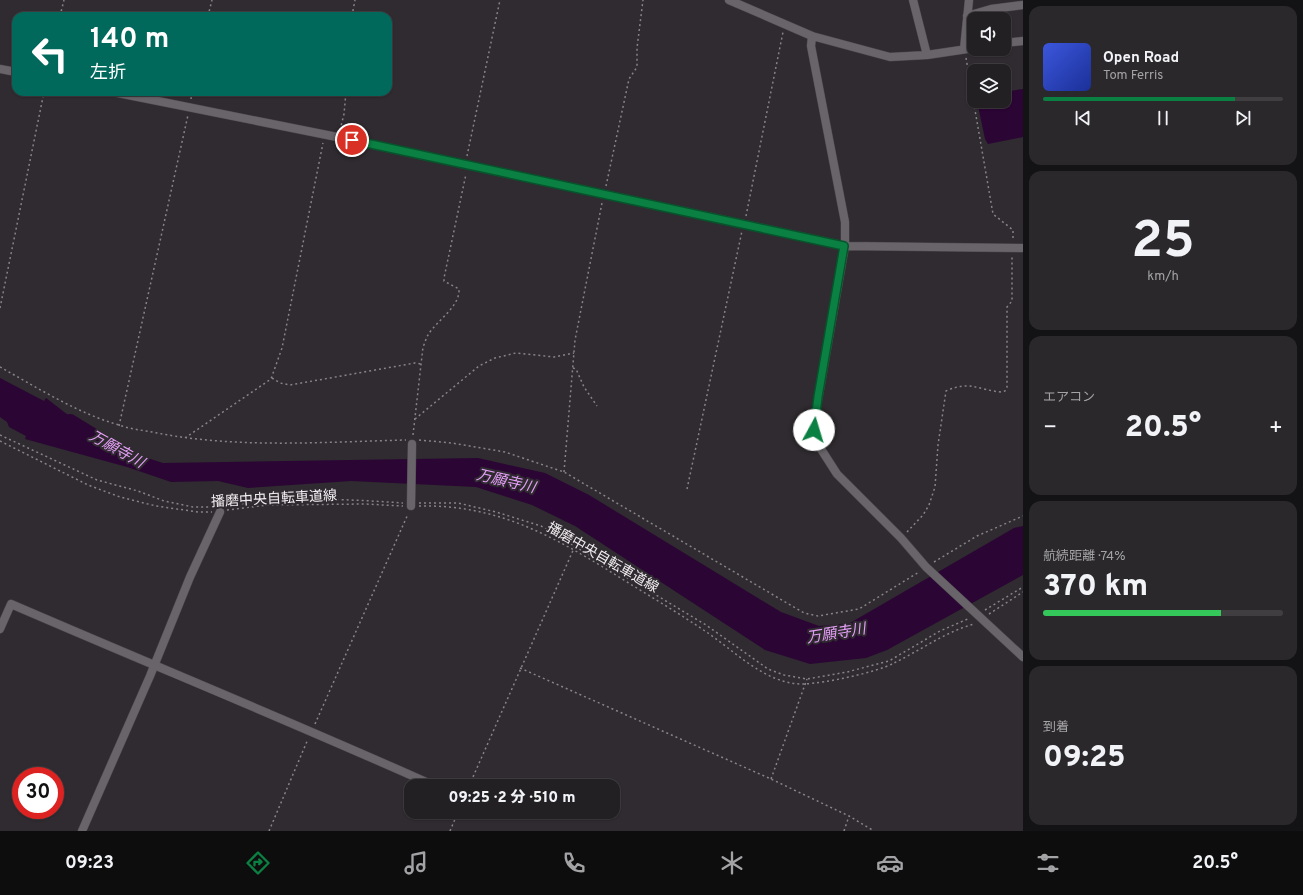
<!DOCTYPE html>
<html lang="ja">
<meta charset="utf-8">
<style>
body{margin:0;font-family:Overpass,"Noto Sans JP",sans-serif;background:#2b282c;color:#f1f3f6;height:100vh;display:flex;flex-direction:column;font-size:15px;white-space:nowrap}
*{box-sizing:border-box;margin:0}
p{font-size:13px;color:#a3a3a6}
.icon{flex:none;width:22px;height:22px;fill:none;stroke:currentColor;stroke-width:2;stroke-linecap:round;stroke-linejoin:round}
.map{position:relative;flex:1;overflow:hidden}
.drawer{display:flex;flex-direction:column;gap:6px;padding:6px;background:#131214;width:280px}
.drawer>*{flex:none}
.hud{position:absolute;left:12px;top:12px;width:380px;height:84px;border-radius:12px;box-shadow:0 1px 3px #0004,0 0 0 1px #403e41;background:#00695c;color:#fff;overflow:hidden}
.tools{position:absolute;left:967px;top:12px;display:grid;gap:8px}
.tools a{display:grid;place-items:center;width:44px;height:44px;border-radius:8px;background:#232024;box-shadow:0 1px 3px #0004,0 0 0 1px #403e41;font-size:20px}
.speed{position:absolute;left:12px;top:767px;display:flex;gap:8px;font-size:20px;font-weight:700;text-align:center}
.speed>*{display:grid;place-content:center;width:52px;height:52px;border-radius:50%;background:#232024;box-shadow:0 1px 3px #0004,0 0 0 1px #403e41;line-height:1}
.speed .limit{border:6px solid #d22;background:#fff;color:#111}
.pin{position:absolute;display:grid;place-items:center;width:34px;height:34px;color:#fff;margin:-17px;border:2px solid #fff;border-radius:50%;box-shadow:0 1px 4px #0007}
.me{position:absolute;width:44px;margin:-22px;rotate:6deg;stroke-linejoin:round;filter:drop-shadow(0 0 3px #0008)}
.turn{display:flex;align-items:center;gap:14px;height:84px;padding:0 12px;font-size:18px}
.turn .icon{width:52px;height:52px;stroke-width:2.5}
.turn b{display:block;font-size:28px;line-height:34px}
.big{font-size:30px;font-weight:800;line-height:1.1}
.drawer .tile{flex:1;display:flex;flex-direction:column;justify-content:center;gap:6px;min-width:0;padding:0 14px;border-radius:12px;background:#2b282c}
.drawer .dial{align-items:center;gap:0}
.dial b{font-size:52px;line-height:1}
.song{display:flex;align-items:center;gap:12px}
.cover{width:48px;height:48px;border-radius:6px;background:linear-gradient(135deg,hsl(230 70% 55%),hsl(230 70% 35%))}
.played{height:4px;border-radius:2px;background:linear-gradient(90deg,#0b8043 80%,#403e41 80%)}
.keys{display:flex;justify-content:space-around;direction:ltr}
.heat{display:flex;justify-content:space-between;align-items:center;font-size:22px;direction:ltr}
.charge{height:6px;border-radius:3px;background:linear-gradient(90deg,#34c759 74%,#403e41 0)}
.trip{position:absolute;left:404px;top:779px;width:216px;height:40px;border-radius:12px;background:#232024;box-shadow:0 1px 3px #0004,0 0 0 1px #403e41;font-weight:800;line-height:40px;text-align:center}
.tab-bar{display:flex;height:64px;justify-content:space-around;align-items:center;background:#0e0d0e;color:#a3a3a6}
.tab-bar .icon{width:28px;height:28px}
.tab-bar .selected{color:#0b8043}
.tab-bar b{font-size:18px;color:#f1f3f6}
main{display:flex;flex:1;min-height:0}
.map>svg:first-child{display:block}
.water{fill:#2b0534}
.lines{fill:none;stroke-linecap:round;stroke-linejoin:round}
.river{stroke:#2b0534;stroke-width:16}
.street-casing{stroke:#4b484c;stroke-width:9}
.path{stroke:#878488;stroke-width:1.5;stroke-dasharray:2 3;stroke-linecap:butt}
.street{stroke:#686469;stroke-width:8}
.route-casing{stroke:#07532c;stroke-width:10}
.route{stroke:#0b8043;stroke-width:7}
.labels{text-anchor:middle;stroke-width:4;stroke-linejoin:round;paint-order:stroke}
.street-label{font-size:14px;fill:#f0edf0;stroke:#2f2b30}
.water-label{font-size:15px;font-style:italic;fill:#e69ff9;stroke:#2f2b30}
</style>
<main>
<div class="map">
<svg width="1023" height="831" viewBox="0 0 1023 831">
<rect width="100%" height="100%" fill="#2f2b30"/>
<path class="water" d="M1023 89V137L988 144 985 139 977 101H1004V92Z
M0 378 44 401 46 398 68 415 98 442 163 463 478 458 545 473 589 495 781 612 819 626 850 623 1014 528 1023 526V575L887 650 866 658 810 664 765 650 575 526 532 505 476 487 351 481 248 488 218 481 171 482 127 467 25 439 26 436 9 427 7 422 0 417Z"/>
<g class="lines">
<path class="river" d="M70 422 127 457"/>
<g class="street-casing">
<path id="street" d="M729 0 812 36 890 57 927 55 974 48
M913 0 927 55
M967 16 991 9 1023 5
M812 36 811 46 845 222V246L815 417 814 430 819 446 837 474 901 538 926 567 1023 657
M1004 43 1023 41
M964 49 969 0
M0 69 16 72
M113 92 337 137 845 246 1023 248
M411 506 412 444
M0 629 11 604C152 665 295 723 435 786
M82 831 150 676 190 577 220 512"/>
</g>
<path class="path" d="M60 16 64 0
M208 16 212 0
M352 16 355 0
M966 58 993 214 1013 230V240
M191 99 192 92
M340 130 344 114 346 92
M467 156 500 0
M606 186 629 79 637 67V48L643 0
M746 216 783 32
M0 308 44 92
M0 367C38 388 77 413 119 425 130 429 141 430 152 432 235 449 322 442 406 440
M573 368 576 369 584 387 597 406
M272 378 280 383 290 385 415 363 421 364
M415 419 479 366 495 358 516 353 554 357 574 353
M119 426 188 115
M0 435 97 480 138 491 164 501 193 507H213
M413 435 423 347C425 343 426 338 428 335 437 320 460 307 459 289L444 281V278L466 174
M185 438 271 379 282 348 323 143
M419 440 452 443 505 452 564 472 804 613 818 616 859 609 919 572
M0 441 88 485 120 497 156 506 198 512H212
M564 472 575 340 602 203
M687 489 742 231
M419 503H458L496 512 541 526 706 625 768 669 784 675 807 679 847 672 889 661 940 631 970 618
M227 506C285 496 345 499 403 503
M419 506C501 504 560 540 627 582 653 598 680 614 705 631 735 651 766 685 804 684 825 683 875 673 894 663 921 650 945 632 974 624
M227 510 268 505 365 504 403 506
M907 532 923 515 929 505 935 487 938 445 946 391C970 380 978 390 1001 392L1005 391 1007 387V307L1012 301V256
M934 562 977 536 1023 516
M985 610 1023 587
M989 614 1023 592
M520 668 771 779 849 816 874 831
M315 724 408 514
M771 779 807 679
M469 786 575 546
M269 831 308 739
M450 831 458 812
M844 831 849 816"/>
<use href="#street" class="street"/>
</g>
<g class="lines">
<g class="route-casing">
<path id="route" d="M352 140 844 246 818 397 814 430"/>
</g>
<use href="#route" class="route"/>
</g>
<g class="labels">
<g class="street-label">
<text transform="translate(274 498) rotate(-3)" y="5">播磨中央自転車道線</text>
<text transform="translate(603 557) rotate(30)" y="5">播磨中央自転車道線</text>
</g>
<g class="water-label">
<text transform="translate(117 449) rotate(29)" y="5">万願寺川</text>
<text transform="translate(506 481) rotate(13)" y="5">万願寺川</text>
<text transform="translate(836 633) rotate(-9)" y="5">万願寺川</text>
</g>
</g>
</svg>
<div class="tools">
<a><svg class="icon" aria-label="sound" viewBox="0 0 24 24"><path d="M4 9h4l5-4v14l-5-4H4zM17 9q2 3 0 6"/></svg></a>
<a><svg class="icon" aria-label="layers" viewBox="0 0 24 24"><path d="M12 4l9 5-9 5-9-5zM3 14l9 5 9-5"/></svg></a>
</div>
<div class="speed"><div class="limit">30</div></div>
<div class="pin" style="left:352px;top:140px;background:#d93025"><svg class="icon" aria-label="arrive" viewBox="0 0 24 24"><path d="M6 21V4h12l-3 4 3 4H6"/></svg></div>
<svg class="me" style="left:814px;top:430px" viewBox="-20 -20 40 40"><circle r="19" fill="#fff"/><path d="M0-13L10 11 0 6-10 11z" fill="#0b8043"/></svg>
<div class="trip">09:25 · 2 分 · 510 m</div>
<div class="hud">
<div class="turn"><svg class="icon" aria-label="left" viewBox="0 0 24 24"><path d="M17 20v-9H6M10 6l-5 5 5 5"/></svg><div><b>140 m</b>左折</div></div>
</div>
</div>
<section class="drawer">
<div class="tile">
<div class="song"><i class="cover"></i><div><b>Open Road</b><p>Tom Ferris</p></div></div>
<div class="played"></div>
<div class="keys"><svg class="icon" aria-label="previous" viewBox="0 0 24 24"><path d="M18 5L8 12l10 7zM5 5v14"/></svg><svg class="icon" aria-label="pause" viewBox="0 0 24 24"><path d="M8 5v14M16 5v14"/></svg><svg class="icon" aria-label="next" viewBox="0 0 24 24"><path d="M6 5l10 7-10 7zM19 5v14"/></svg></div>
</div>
<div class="tile dial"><b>25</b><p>km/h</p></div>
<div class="tile"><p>エアコン</p>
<div class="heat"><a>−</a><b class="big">20.5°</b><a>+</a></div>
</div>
<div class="tile"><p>航続距離 · 74%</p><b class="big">370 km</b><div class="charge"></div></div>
<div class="tile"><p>到着</p><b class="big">09:25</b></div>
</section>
</main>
<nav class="tab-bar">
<b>09:23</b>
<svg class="icon selected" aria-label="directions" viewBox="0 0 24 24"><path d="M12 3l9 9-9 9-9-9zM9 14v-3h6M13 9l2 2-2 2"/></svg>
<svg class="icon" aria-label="music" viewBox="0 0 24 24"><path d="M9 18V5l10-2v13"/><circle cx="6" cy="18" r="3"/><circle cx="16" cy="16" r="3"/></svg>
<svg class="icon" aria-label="phone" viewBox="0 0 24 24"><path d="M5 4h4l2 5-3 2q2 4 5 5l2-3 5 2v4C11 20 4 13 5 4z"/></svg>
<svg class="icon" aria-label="climate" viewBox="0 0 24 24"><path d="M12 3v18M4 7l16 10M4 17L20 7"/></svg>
<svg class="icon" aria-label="car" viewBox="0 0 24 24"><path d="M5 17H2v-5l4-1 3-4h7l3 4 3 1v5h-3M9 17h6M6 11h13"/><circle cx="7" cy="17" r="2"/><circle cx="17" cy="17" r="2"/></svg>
<svg class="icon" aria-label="filters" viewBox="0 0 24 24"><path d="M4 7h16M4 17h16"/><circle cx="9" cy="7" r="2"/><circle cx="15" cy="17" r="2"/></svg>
<b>20.5°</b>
</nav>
